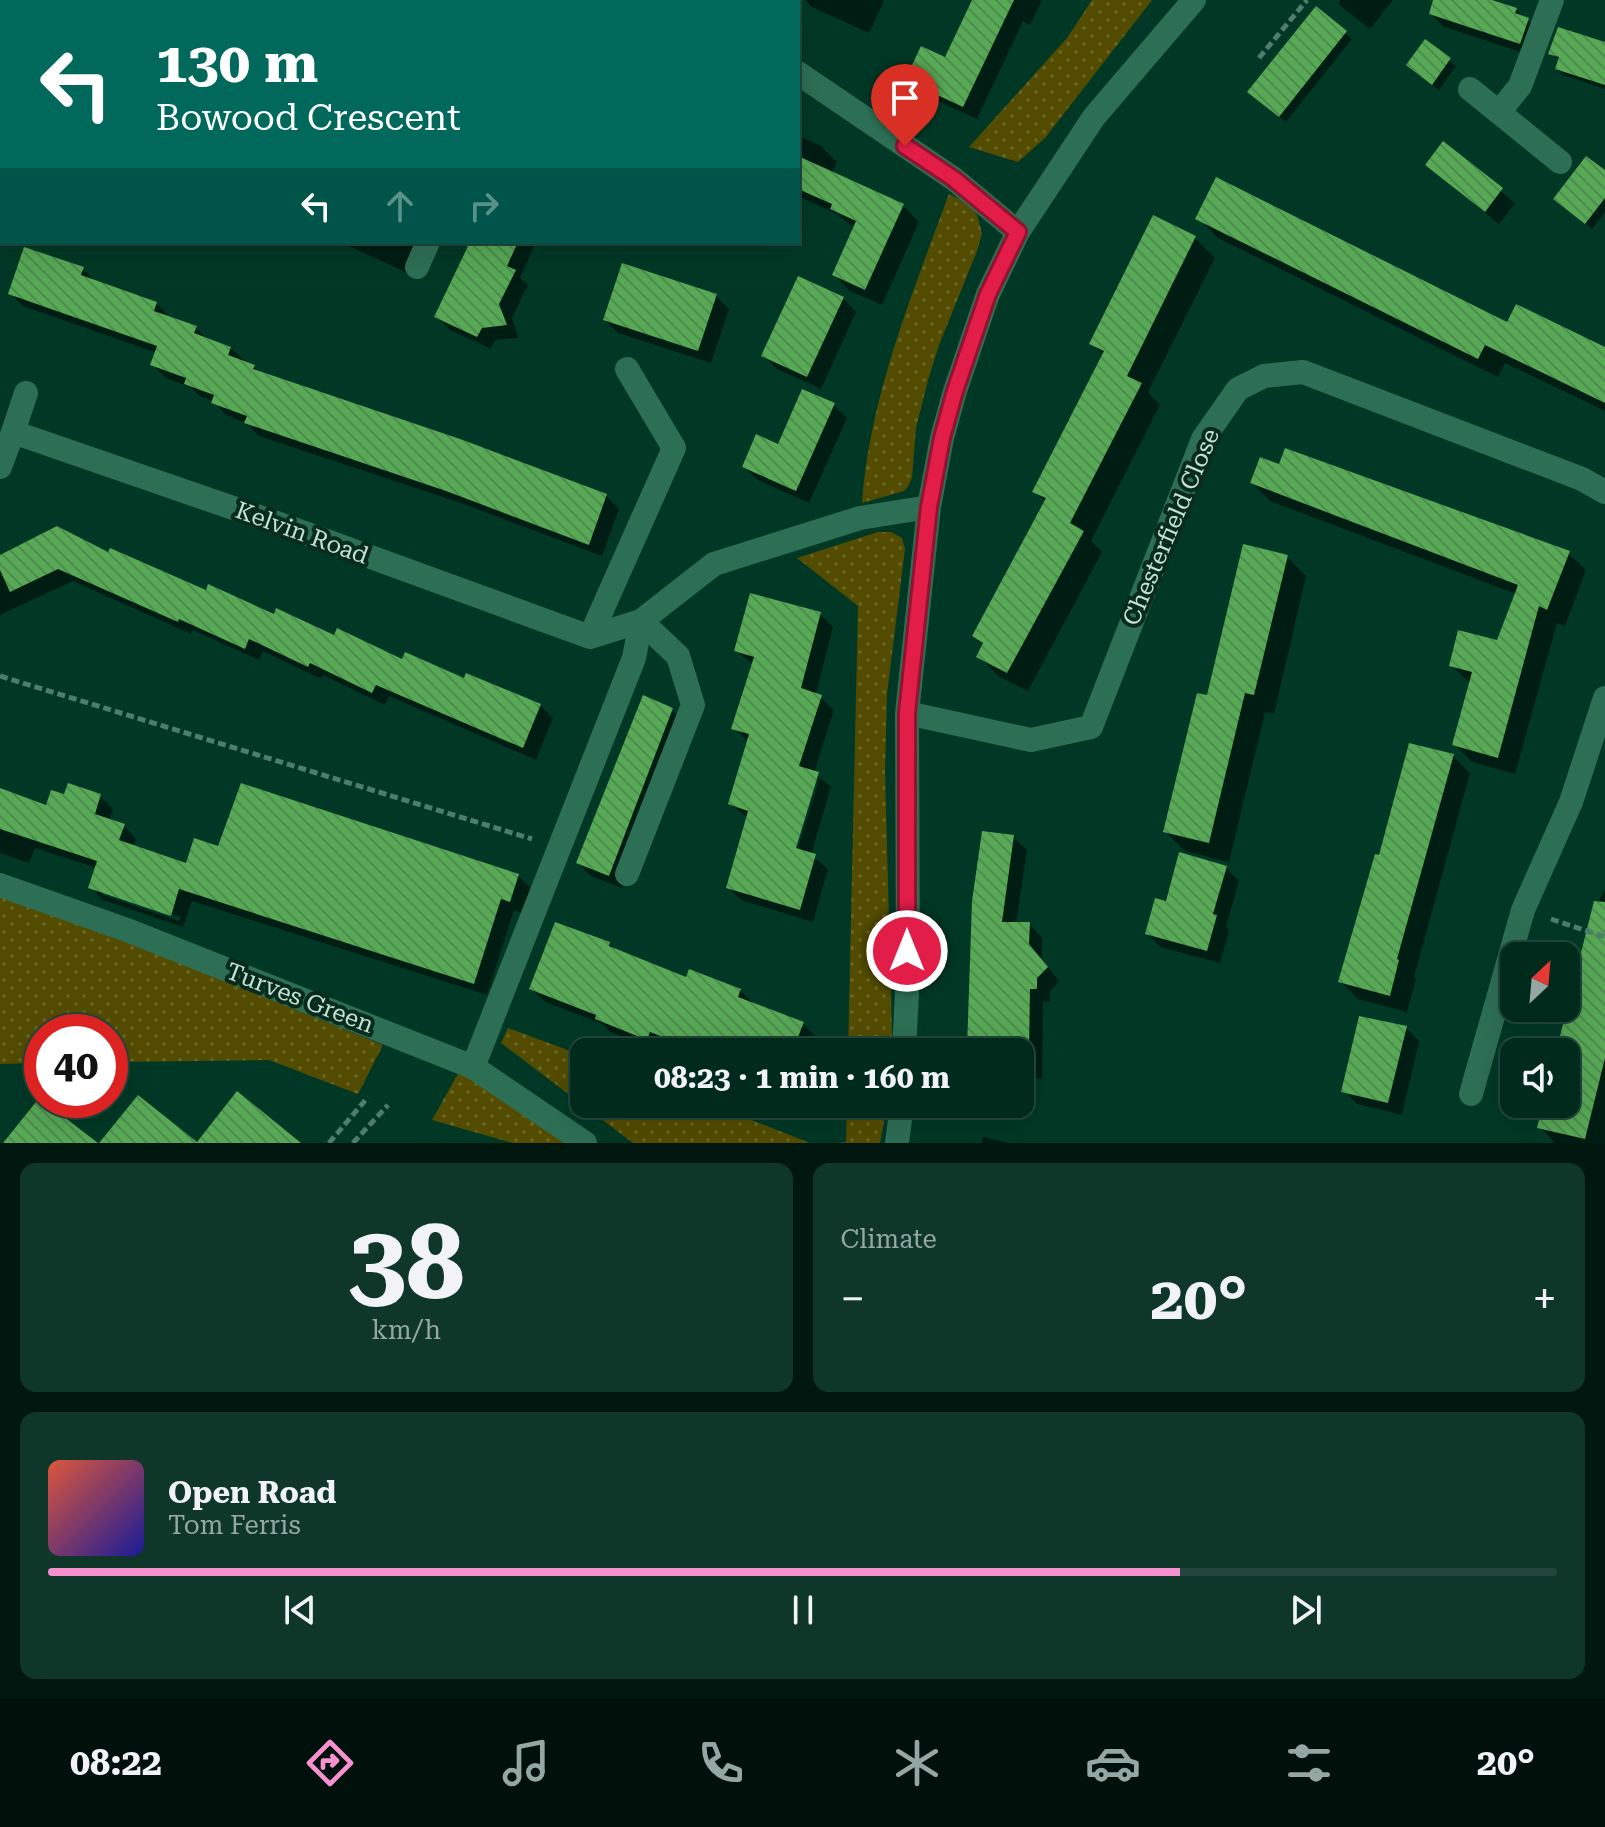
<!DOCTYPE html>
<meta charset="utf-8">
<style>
body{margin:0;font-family:"Roboto Serif",serif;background:#0e3629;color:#f1f3f6;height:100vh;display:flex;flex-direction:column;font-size:30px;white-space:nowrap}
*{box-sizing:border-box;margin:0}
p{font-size:26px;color:#95a7a3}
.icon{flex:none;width:44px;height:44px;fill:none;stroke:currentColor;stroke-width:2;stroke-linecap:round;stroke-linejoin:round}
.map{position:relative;height:1143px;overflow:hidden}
.panel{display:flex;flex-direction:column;gap:20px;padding:20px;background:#00170f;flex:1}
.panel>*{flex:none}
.guide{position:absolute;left:0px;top:0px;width:800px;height:244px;box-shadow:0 8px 32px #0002,0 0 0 2px #22463b;background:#00695c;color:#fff;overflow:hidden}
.needle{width:52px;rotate:26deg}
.controls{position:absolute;left:1500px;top:942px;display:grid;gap:16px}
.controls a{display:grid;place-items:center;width:80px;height:80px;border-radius:16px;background:#002a1c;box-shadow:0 8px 32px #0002,0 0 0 2px #22463b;font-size:40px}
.speed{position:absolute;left:24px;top:1014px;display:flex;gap:16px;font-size:40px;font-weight:700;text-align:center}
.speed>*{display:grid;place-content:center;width:104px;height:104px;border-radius:50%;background:#002a1c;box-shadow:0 8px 32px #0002,0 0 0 2px #22463b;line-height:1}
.speed .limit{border:12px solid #d22;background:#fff;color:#111}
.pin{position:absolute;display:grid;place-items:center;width:68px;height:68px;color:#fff;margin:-82px -34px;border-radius:50% 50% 50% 0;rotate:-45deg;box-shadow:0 0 8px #0007}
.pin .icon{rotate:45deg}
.me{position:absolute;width:88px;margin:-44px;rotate:0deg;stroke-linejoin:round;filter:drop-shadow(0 0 6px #0008)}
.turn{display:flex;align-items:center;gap:28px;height:168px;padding:0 24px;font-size:36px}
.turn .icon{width:104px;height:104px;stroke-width:2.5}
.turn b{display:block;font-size:56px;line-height:68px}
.lanes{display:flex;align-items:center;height:76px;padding:0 24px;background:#0003;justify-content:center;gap:40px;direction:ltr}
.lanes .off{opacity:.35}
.big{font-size:60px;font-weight:700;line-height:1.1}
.panel .widget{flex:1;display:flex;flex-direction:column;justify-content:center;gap:12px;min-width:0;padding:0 28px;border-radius:16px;background:#0e3629}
.panel .dial{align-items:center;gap:0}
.dial b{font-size:104px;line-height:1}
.song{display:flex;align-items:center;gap:24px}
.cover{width:96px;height:96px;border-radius:12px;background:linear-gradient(135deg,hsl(10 70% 55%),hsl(240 70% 35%))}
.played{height:8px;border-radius:4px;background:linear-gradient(90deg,#f790cf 75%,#22463b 75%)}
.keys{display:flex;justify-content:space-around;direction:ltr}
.heat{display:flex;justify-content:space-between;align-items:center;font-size:44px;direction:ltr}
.panel .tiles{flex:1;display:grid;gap:20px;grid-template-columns:1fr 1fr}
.widget:last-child{grid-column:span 2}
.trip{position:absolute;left:570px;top:1038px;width:464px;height:80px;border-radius:16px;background:#002a1c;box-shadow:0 8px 32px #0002,0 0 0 2px #22463b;font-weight:700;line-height:80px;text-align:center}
.tab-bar{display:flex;height:128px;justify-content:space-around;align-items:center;background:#00110b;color:#95a7a3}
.tab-bar .icon{width:56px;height:56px}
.tab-bar .active{color:#f790cf}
.tab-bar b{font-size:36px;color:#f1f3f6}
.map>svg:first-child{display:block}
.grass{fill:url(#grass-dots)}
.shadow{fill:#0007;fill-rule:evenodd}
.building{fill:url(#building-back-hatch)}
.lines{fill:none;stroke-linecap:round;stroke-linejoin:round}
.path{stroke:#4e7d6b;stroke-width:5;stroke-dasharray:8 4;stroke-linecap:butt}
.minor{stroke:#2d6f54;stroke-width:24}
.route-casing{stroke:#92132f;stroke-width:20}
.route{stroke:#e11d48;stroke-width:14}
.labels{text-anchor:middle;stroke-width:8;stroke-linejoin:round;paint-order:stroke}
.street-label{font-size:24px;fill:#c2e2d2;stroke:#082b1e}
</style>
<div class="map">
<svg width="1605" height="1143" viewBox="0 0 1605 1143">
<defs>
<pattern id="grass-dots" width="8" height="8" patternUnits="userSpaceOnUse" patternTransform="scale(2)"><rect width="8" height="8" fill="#534c00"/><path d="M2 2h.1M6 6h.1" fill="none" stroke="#6a6624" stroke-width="1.8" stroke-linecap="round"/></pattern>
<pattern id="building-back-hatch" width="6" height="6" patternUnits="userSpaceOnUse" patternTransform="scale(2)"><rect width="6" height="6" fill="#57a956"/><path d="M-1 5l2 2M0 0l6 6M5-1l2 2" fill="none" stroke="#4e8b4f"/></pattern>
</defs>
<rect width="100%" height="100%" fill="#003825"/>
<path class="grass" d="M1092 0H1152L1045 138 1018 162 969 147 1067 38Z
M949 194 967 203 977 215 982 233 977 251 939 345 928 380 916 428 912 477 909 485 904 491 862 503C870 395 912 295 949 194Z
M878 532H891L902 538 905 549 887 694 885 772 892 1032 891 1052H848L858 606 797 558Z
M0 893 140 946 383 1045 358 1094 269 1060 110 1062V1032H42V1063L0 1064Z
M508 1028 584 1056V1104H711L810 1143H633L501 1043Z
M460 1070 571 1143H513L432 1120Z
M847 1104H887L880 1143H836L846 1142Z"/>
<path class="shadow" d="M124 0H160L159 2Z
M215 0H299L214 2Z
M411 0H479L410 2Z
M805 0H883L884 1 869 33 812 7Z
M974 0H1042L1030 25 1023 21 977 119 921 93 908 79 946 60Z
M1341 0H1393L1370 29 1344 9 1338 3Z
M1435 0H1486L1516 10 1542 33 1533 56 1444 27 1431 14Z
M1316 9 1352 39 1286 122 1256 98Z
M1426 42 1456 66 1439 90 1414 71Z
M1605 44V89L1563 75 1557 69 1560 60 1550 53Z
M0 131H2V173H0Z
M798 136 821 146 837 162 832 173 903 206 919 222 882 305 850 291 834 275 855 228 837 214 798 196Z
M1444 144 1515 203 1499 224 1427 165Z
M1605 173V212L1592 229 1561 205Z
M1154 218 1195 238 1215 258 1148 392 1160 405 1091 541 1102 552 1028 691 998 676 979 656 984 646 974 636 1046 502 1035 491 1104 356 1092 344Z
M1198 218 1508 325 1605 349V411L1505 363 1498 377 1218 238Z
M340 242H420L406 272Z
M464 242H536L520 278 528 285 512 318 518 338 495 340 491 349 450 330 437 317 470 246Z
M83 269 97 283 156 303 169 316 196 328 209 341 230 348 262 374 606 496 619 509 602 556 461 503 259 436 246 423 226 415 213 401 200 396 190 387 166 378 153 365 157 353 23 306 10 293Z
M716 296 729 309 711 363 618 333 605 320Z
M843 298 856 312 821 389 777 369 764 356Z
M833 404 847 418 809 503 758 480 744 467 779 447Z
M1252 483 1568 553 1586 570 1565 626 1557 623 1515 774 1472 762 1454 744 1471 684 1451 665 1498 643 1516 594 1270 501Z
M109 555 403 662 540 705 553 718 536 760 389 696 385 705 323 675 321 679 263 651 259 660 193 630 191 634 73 581 0 615V557Z
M1287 557 1306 576 1274 714 1265 712 1229 862 1185 851 1165 831Z
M820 614 833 627 816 693 834 710 814 773 831 787 811 855 828 869 813 922 741 900 728 887 748 818 730 804 749 742 733 728 754 665 736 651ZM815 779H819L795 858 791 857Z
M672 710 685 723 622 888 591 876 578 863Z
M1453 756 1470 773 1414 977 1416 979 1407 1012 1358 999 1340 981 1380 858Z
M69 785 100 796 113 809 109 821 124 826 136 839 134 847 187 865 219 848 518 876 531 888 523 913 514 910 487 995 192 901 183 927 103 900 91 887 97 868 35 848 29 863 0 853V791L47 808 65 797ZM103 891 181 917 179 921 103 895Z
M1013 837 1027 850 1016 924H1029L1042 938V959L1059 981 1050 991V1002L1043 1001 1042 1079 1020 1078V1052H973L969 1048Z
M1226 868 1239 881 1226 927 1229 930 1220 963 1160 947 1147 933 1168 903Z
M1605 890V1143H1555L1540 1127 1545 1104H1566V1052H1558L1594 909Z
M609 944 617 951 687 980 740 990 754 1004 803 1024 816 1037 810 1052H685L664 1044 660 1052 610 1032 603 1024 545 1002 532 989Z
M1406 1028 1419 1041 1402 1115 1357 1104 1344 1091Z
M983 1137 1009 1143H982Z"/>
<path class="building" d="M972 0H1014L963 107 905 80 921 46 945 57Z
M1433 0H1492L1517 8 1515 13 1529 18 1520 44 1429 14Z
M1316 6 1347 31 1279 117 1247 92Z
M1558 27 1605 42V85L1555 69 1559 57 1548 54Z
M1425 39 1451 58 1432 85 1406 65Z
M1443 141 1503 188 1485 212 1425 165Z
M798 156 904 204 865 290 832 275 856 221 830 209 832 204 798 189Z
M1586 156 1605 170V198L1585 224 1553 199Z
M1216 177 1507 322 1516 304 1605 347V403L1485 345 1478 359 1195 219Z
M1153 215 1196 236 1127 376 1142 383 1070 523 1084 531 1007 673 976 657 983 643 972 636 1046 498 1032 492 1104 351 1089 344Z
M470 242H518L507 266 516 270 499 304 507 325 482 328 477 337 434 317Z
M24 247 84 267 81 275 157 302 154 311 197 326 194 333 231 347 228 355 255 365 253 369 463 440 607 494 589 545 446 491 244 423 247 416 211 403 214 395 184 384 186 378 150 365 157 346 8 294Z
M622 263 717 294 698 351 603 320Z
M798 276 844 297 807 377 761 356Z
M802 389 835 403 796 491 742 467 756 434 778 444Z
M1285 448 1570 551 1547 610 1539 606 1498 758 1452 745 1472 672 1449 666 1458 630 1497 640 1518 585 1250 483 1260 457 1279 464Z
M57 526 108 552 110 548 206 590 208 584 274 614 276 608 334 635 337 628 402 659 405 652 464 678 466 673 541 704 523 748 376 685 372 693 310 663 308 667 249 639 245 649 179 619 178 622 58 569 10 592 0 570V555Z
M1243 544 1288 555 1254 695 1245 693 1209 843 1163 832 1197 693 1207 695Z
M750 593 821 612 801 688 822 695 799 766 819 772 796 848 816 854 800 910 726 888 748 811 728 804 749 734 731 729 754 657 734 651Z
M643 695 673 708 609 876 576 863Z
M1409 743 1454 754 1397 959 1399 960 1390 996 1338 982 1375 854 1379 855Z
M68 783 101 794 95 814 125 824 119 840 186 863 194 838 218 846 241 783 519 874 510 902 501 899 474 984 179 889 171 916 88 888 97 861 0 829V788L46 805 51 790 64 794Z
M982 831 1014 835 1002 922H1030L1029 944 1048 967 1037 978V989H1030L1029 1052H982V1049L967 1048 972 901Z
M1179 852 1227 866 1213 914 1217 915 1207 951 1145 934 1155 898 1166 901Z
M1594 901 1605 902V1058L1585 1139 1537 1128 1543 1104H1566V1052H1556Z
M555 922 610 942 609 946 686 977 689 969 741 989 738 997 804 1022 792 1052H703L650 1032 647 1040 595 1019 596 1015 529 989Z
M1359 1016 1407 1026 1388 1103 1341 1092Z
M237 1091 301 1143H99L138 1095 197 1142Z
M40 1097 42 1100 98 1143H3Z"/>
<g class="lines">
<path class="path" d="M645 0 649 2
M1259 58 1307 0
M0 676 532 839
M1551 919 1605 937
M329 1143 368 1097
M353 1143 388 1105"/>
<path class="minor" d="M351 2 352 0
M742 2V0
M798 73 954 179 1018 232
M1470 89 1560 162
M1499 112 1520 86 1552 0
M417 267 428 242
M13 432 26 393
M0 467 13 432 291 528 590 637 641 621 714 564 860 518 929 507
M590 637 674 448 627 369
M907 713 1031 740 1091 727 1203 439 1238 389 1264 376 1303 372 1582 479 1605 492
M627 874 693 705 678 656 641 621
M0 885 127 930 473 1067 585 1143
M904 1052 908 973 907 713 929 507 942 438 955 391 988 294 1018 232 1094 117 1194 0
M473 1067 634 658 641 621
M1471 1094 1523 910 1571 802 1605 698
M897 1143 902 1104"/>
</g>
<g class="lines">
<g class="route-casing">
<path id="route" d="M905 146 954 179 1018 232 988 294 955 391 942 438 929 507 907 713V951"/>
</g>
<use href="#route" class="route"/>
</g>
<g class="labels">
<g class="street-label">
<text transform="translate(1171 527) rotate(-67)" y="8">Chesterfield Close</text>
<text transform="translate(302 533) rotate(20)" y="8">Kelvin Road</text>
<text transform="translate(300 998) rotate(21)" y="8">Turves Green</text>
</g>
</g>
</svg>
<div class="controls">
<a><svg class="needle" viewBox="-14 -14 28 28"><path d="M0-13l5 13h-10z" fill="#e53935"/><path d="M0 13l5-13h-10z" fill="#95a7a3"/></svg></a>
<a><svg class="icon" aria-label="sound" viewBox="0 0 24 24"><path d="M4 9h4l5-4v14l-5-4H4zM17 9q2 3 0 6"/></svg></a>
</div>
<div class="speed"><div class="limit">40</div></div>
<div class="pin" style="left:905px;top:146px;background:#d93025"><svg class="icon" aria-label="arrive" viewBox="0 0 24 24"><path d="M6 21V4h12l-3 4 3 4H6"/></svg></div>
<svg class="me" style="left:907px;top:951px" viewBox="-20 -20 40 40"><circle r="17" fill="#e11d48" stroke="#fff" stroke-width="3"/><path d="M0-11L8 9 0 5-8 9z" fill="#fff"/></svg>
<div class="trip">08:23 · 1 min · 160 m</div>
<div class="guide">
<div class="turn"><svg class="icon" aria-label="left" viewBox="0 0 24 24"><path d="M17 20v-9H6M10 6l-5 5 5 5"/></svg><div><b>130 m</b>Bowood Crescent</div></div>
<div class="lanes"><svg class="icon" aria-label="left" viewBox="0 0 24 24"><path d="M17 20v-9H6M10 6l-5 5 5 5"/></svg><svg class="icon off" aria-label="ahead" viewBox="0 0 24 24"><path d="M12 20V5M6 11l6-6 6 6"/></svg><svg class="icon off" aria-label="right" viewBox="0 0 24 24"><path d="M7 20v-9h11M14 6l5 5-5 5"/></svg></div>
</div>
</div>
<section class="panel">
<div class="tiles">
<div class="widget dial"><b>38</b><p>km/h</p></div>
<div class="widget"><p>Climate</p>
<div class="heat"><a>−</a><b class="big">20°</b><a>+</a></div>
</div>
<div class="widget">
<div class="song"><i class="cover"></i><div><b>Open Road</b><p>Tom Ferris</p></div></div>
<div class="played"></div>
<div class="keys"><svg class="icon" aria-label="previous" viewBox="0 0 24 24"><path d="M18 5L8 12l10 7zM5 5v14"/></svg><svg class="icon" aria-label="pause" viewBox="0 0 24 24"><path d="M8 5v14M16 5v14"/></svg><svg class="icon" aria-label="next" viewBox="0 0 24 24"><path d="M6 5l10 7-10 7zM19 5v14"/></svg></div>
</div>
</div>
</section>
<nav class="tab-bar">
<b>08:22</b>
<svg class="icon active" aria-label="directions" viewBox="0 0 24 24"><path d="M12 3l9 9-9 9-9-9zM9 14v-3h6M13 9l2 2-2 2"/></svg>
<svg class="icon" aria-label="music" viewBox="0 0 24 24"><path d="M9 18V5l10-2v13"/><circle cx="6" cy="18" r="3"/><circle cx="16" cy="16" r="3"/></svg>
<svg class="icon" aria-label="phone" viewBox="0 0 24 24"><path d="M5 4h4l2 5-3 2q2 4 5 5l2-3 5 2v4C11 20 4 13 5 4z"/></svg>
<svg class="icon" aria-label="climate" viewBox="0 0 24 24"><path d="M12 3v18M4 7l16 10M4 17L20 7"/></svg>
<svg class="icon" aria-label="car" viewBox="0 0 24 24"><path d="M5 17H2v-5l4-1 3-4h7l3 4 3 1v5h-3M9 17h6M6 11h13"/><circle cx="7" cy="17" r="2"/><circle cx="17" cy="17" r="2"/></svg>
<svg class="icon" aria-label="filters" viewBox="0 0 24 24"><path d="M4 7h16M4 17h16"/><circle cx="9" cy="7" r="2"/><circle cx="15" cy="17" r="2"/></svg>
<b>20°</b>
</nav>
